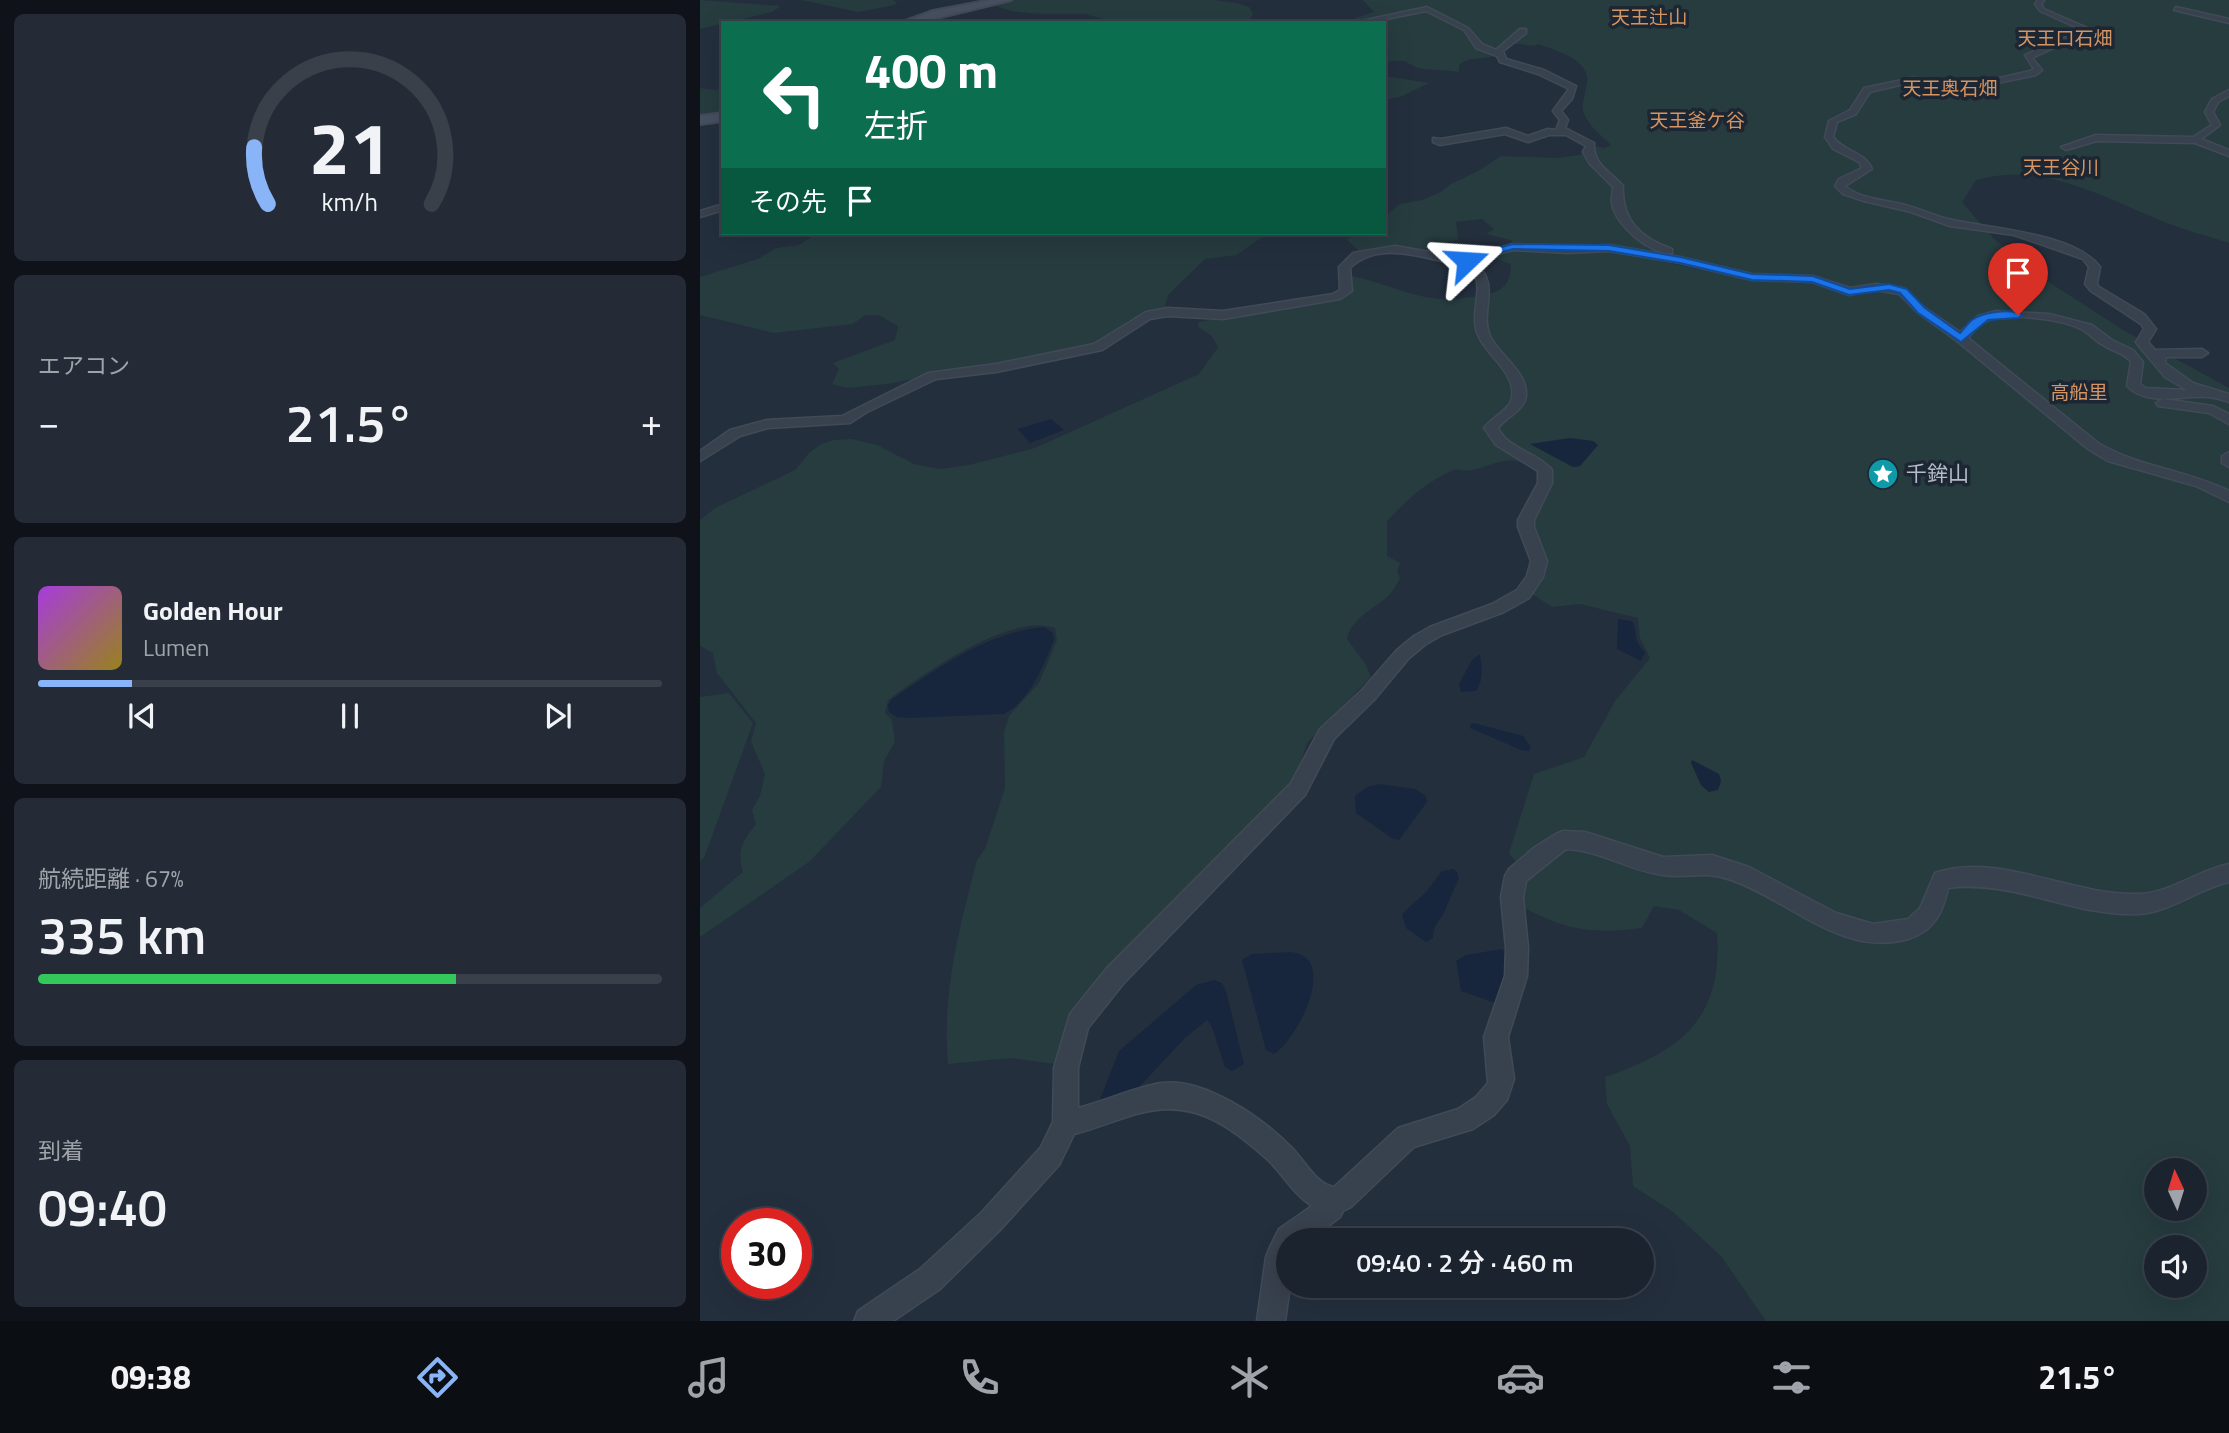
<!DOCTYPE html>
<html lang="ja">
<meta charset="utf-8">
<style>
body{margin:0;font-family:"Titillium Web","Noto Sans JP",sans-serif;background:#242b36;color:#f1f3f6;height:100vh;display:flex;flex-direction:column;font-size:26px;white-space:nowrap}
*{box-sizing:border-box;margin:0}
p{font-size:23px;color:#a0a4aa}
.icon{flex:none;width:38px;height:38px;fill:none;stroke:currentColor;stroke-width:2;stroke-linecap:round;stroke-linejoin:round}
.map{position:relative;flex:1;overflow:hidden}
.details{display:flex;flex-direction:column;gap:14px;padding:14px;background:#0f1319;width:700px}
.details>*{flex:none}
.banner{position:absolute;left:21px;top:21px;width:665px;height:214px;border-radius:0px;box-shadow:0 7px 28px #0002,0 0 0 2px #39404a;background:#0b6e4f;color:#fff;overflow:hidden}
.needle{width:46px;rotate:356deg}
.buttons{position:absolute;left:1444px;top:1158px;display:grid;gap:14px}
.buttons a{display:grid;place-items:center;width:63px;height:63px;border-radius:50%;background:#1b232e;box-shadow:0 7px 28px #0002,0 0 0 2px #39404a;font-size:35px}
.speed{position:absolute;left:21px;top:1208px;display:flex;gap:14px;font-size:35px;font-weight:700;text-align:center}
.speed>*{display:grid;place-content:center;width:91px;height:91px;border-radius:50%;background:#1b232e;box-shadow:0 7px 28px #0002,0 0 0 2px #39404a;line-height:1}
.speed .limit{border:10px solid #d22;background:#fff;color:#111}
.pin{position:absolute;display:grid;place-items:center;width:60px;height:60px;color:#fff;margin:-72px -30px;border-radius:50% 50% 50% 0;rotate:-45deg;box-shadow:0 0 7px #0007}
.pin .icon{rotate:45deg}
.me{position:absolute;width:77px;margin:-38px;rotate:70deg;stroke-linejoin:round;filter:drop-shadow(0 0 5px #0008)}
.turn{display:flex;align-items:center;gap:24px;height:147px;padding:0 28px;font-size:32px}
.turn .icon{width:91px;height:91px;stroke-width:2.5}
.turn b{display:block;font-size:49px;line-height:60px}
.then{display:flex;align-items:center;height:66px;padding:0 28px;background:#0003;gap:14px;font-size:26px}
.big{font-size:52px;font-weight:600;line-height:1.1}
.details .widget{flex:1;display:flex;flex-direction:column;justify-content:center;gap:10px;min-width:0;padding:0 24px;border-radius:10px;background:#242b36}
.details .dial{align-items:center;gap:0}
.dial svg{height:182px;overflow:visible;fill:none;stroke:#39404a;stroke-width:7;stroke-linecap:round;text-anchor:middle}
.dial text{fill:#f1f3f6;stroke:none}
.song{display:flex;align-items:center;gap:21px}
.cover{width:84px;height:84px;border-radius:10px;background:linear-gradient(135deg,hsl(280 70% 55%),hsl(50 70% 35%))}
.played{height:7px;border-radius:4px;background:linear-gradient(90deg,#8ab4f8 15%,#39404a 15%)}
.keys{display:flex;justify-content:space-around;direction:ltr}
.heat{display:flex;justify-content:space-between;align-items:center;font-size:38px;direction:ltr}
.charge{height:10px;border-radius:5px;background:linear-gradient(90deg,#34c759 67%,#39404a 0)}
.trip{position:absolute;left:576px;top:1228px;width:378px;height:70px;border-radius:35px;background:#1b232e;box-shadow:0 7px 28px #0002,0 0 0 2px #39404a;font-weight:600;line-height:70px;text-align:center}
.tab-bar{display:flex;height:112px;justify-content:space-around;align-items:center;background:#0b0e12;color:#a0a4aa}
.tab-bar .icon{width:49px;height:49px}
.tab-bar .current{color:#8ab4f8}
.tab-bar b{font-size:32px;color:#f1f3f6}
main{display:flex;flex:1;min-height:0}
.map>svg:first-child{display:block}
.green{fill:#263c3f;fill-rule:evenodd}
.water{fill:#17263c}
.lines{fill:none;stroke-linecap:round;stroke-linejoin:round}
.street-casing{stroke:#414a57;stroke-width:3}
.secondary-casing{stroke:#414a57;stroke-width:4}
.street{fill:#38414e;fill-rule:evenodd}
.secondary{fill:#465061;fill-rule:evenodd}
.route{fill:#1a73e8;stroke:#114b97;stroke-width:2}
.labels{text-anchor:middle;stroke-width:7;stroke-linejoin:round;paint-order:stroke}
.far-neighbourhood-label{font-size:19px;fill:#d59563;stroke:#1d2633}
.poi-label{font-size:21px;fill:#b4bcc9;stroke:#1d2633;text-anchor:start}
</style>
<main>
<section class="details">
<div class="widget dial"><svg viewBox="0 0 100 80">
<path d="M14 69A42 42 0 1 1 86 69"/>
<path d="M14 69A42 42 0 0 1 8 44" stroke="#8ab4f8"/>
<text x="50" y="56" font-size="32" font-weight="700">21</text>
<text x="50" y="72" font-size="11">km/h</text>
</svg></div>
<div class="widget"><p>エアコン</p>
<div class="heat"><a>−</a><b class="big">21.5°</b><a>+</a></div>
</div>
<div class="widget">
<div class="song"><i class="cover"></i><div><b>Golden Hour</b><p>Lumen</p></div></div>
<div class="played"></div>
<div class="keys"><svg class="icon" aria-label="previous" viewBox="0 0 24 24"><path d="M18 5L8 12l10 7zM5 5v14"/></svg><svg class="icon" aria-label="pause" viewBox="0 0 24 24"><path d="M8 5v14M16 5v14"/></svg><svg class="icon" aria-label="next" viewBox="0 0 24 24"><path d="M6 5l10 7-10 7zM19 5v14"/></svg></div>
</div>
<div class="widget"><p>航続距離 · 67%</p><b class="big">335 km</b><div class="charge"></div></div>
<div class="widget"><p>到着</p><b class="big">09:40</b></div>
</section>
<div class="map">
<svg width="1529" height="1321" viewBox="0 0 1529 1321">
<rect width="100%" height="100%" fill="#242f3e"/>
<path class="green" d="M0 0 81 6 72 12 0 29Z
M101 0H192L197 2 195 5 158 12Z
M313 0H513L537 3 549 7 553 14 548 23H417L385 14H338L311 11 296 6V3Z
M663 0H1529V243C1508 236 1487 231 1467 223 1404 198 1345 161 1276 180L1262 202 1294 239 1335 273 1423 330 1529 388V1321H1066L1021 1256 973 1212 933 1186 930 1146 907 1104 905 1077C981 1051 1023 1019 1017 933L979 910 954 906 942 928C895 934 867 931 825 908L821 886 826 875 809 853 834 774 884 757 915 701 950 658 940 638 938 618 880 604 852 607 829 592 841 582 842 566 832 529 841 476C817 450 800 463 772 470 765 472 757 468 751 471 726 482 705 502 687 521V556L700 563 697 571 700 579C697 584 694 589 690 594 676 609 652 616 647 639L666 665 671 677 607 743 596 778 381 1002 366 1024 355 1064 311 1058 248 1064C242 991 259 930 277 860L285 849 305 788 304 732 309 716 339 683 357 640 355 628C310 612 224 674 188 700L185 713 192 720 195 742 184 761 181 787 109 862 0 937V908L43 872C36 851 43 841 56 824L52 810 60 796 65 774 51 742 56 723 17 673 13 653 0 646V520L15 508 95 470 109 453 121 444 134 440 152 439 177 445 214 464 240 469 269 465 335 448 499 374 518 347 512 336 498 327 499 322 603 303 641 299 652 290 651 276C681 281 710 297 740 299 753 300 766 298 778 296 800 293 811 287 811 264L792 258 771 260 808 249 908 250 1058 282 1094 281 1054 276 940 251 815 245 811 240 786 234 794 229 782 219 756 222 758 240 740 243 739 248 745 254 736 256 712 249 662 254 646 239 657 233H684V217L700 204 722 200 741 192 751 184 778 171 801 156 857 158 886 154 894 146 904 148 911 145C902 136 886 124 883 110 882 101 886 91 887 82 890 59 854 50 838 44 831 48 826 44 817 44 808 44 804 52 797 55 786 60 768 56 759 65V72C739 68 722 74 705 61H689L685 76 729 83 700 97 684 100V23H641L674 12ZM1456 1171H1494V1209H1456ZM1456 1248H1494V1286H1456Z
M0 88 23 91V114L0 117Z
M117 233H568L537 255 505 259 468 295 464 310C453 313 441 314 430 320 418 327 410 338 397 346L186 384 147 388 132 384 139 369 133 363 195 340 198 326 179 315H165L153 324 74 333 0 315V277L58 259 76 248 99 245Z
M29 693 53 723 4 858 0 861V697Z"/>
<path class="water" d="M351 419 364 430 330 443 318 429Z
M870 438 893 441 898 445 880 466 873 467 830 444Z
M918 619 932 621C939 633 931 638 945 652L941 661 917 649Z
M344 627 353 633 354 640C343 666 330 701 304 714L210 718 197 717 189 712 188 705 192 699C238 668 287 632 344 627Z
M780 654C782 668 784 679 776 691L761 692 759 684 772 660Z
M774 723 823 736 831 747 829 751 821 750 770 728V724Z
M992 760 1019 774 1021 781 1018 790 1009 792 1001 785 991 763Z
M679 784 715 789 726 796 727 802 699 840 693 839 656 813 655 796 667 787Z
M753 869 757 872 759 879C754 889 751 896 747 906 743 919 733 923 733 938L726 942 706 928 702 914 726 892 742 871Z
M802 949 808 955 801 1005 761 991 756 961 766 955Z
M591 952C640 957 597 1040 574 1054L566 1050 542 960 552 954Z
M514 980 522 983 526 991 544 1064 532 1071 525 1067 512 1027 507 1020 485 1038 426 1101 399 1102 419 1051 496 985Z"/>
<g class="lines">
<g class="street-casing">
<path id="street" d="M1338 0H1344L1341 4 1344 9 1392 30 1332 58 1342 70 1336 75 1282 86 1212 82 1170 92 1156 114 1137 122 1133 137C1144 152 1164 151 1172 169L1145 186C1158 198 1184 200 1201 204 1219 208 1236 217 1253 220 1292 229 1375 233 1400 267L1397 284 1399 287 1444 314 1456 329 1448 342 1455 350 1502 349 1508 353 1502 357H1466L1465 363 1493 383 1529 394V402C1522 400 1514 397 1507 397 1482 395 1447 407 1427 386L1431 362C1424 352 1413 352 1403 345 1395 341 1389 333 1381 329 1360 319 1311 313 1289 320 1280 323 1274 331 1268 338L1398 443C1438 467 1487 470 1529 491V502L1496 486 1408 461 1388 449 1257 341 1217 312 1199 294 1176 290 1149 295 1112 282 1052 280 980 263 909 251 867 253 813 250 774 260C776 265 784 270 786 277 794 296 781 316 790 336 799 355 828 372 826 396 824 411 806 417 798 428 809 450 837 452 852 470V483L834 520V527L847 561 843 577 829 598 804 612 742 635 726 644 709 658 674 700 634 739 605 795 423 984 388 1028 378 1068V1108C406 1101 432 1088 461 1083 504 1077 563 1118 592 1148 605 1161 616 1184 634 1187L698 1128 758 1109 776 1097 788 1083 784 1037 805 976 806 948 801 897 805 876 809 869 835 847 856 834 863 831 885 832 963 857 1012 855 1049 867 1136 913 1173 924 1208 919 1220 908 1235 873C1297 851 1372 896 1437 894 1469 894 1498 870 1529 864V882C1498 889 1471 912 1438 914 1374 917 1313 879 1248 888 1243 913 1233 932 1208 939 1142 958 1090 900 1031 880 1004 870 989 879 963 875 930 871 900 850 866 849L826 881 823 897 828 948 827 976 808 1037 814 1079 807 1100 794 1115 773 1129 714 1147 651 1207 643 1211 640 1217 609 1241H588L590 1286 585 1321H557L566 1257 570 1247 579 1229 612 1206C593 1194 583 1174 567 1159 526 1123 492 1098 436 1114 415 1120 395 1129 374 1134L359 1165 300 1230 240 1289 193 1321H154L158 1311 220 1269 282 1212 341 1147 353 1122 354 1068 370 1014 407 968 591 783 620 729 662 690 697 650 714 636 730 627 792 604 817 590 827 576 831 561 818 527V520L838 483V471L796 445 784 428C791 418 811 409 812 397 816 374 788 356 779 337 768 317 784 290 774 274 766 262 754 264 741 261 711 254 675 244 650 268L652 291 640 299 523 319 468 316 450 319 402 350 296 372 236 379 167 412 150 423 68 428 40 436 0 461V451L30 430 67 420 142 416 228 373 296 364 394 344 446 312 468 308 523 311 633 294 640 290 639 267 653 253 695 246 764 258 813 244 867 247 909 245 980 257 1052 274 1113 276 1150 288 1176 284 1203 288 1225 308 1260 332 1278 316 1296 311 1349 314 1392 325 1412 340 1433 350 1443 362 1440 384 1445 388 1487 390 1465 377 1438 345 1436 342 1444 329 1441 324 1391 291 1385 284 1389 267 1383 259 1314 235 1250 226 1211 212 1164 201 1143 194 1135 186 1139 179 1162 168 1159 162 1133 149 1125 137 1129 121 1150 110 1164 88 1212 78 1282 82 1330 71 1334 69 1325 55 1382 30 1340 11 1335 4Z
M727 7 768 28 782 44 796 50 820 29H826V33L803 51 806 59 844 70 876 86 872 99 861 111 868 120 865 128 894 143C893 165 909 170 923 186 921 220 941 238 972 249V253C950 255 915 225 912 203 911 198 913 192 913 187L890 164 883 152 886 146 866 135H849L828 142 805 134 740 145 733 142V138L741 139 806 128 828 136 848 129 856 130 860 120 853 111 869 89 838 74 800 62 797 56 776 48 764 30 726 11 667 23H652Z
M1476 7 1529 19V23L1474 10Z
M1529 90V96L1518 102 1513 112 1520 125 1501 139 1529 150V156L1495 143 1397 141 1366 150 1361 147 1396 135 1493 137 1512 125 1505 112 1512 99Z
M23 204V210L0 217V211Z
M1463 399 1513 406 1529 414V424L1509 413 1458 406 1456 403Z
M1529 452V467L1522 463V456Z"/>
</g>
<g class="secondary-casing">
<path id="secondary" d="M291 0H311L216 23H200L233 11Z
M23 113V121L0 124V116Z"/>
</g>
<use href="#street" class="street"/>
<use href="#secondary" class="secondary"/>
</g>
<path class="route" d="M813 244 909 245 980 257 1052 274 1113 276 1150 289 1189 284 1207 289 1225 308 1260 333C1264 329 1268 323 1272 320 1283 312 1312 308 1323 315L1318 318 1288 320 1261 342 1218 313 1200 293 1189 290 1149 295 1112 282 1052 280 980 263 909 251 813 249 773 260 767 264 762 261 767 256Z"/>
<defs>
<g id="sight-disc" transform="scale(1.575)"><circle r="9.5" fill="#0f9aa8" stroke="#1d2633"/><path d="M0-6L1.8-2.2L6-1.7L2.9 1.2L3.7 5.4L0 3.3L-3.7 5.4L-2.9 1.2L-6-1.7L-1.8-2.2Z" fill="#fff"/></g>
</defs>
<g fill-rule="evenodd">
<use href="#sight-disc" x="1183" y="474"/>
</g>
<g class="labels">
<g class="far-neighbourhood-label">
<text x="949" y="24">天王辻山</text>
<text x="1365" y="45">天王口石畑</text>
<text x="1250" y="95">天王奥石畑</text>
<text x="997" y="127">天王釜ケ谷</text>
<text x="1361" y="174">天王谷川</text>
<text x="1379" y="399">高船里</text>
</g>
<g class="poi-label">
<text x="1206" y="481">千鉾山</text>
</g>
</g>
</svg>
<div class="buttons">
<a><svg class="needle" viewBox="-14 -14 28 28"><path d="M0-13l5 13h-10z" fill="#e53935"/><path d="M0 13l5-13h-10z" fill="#a0a4aa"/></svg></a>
<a><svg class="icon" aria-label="sound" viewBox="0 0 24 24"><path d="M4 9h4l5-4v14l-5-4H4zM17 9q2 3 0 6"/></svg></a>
</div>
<div class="speed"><div class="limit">30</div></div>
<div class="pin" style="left:1318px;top:315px;background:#d93025"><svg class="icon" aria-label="arrive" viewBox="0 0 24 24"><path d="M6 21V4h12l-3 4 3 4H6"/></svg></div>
<svg class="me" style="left:767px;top:261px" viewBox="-20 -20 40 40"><path d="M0-17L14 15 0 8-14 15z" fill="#1a73e8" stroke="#fff" stroke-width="4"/></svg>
<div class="trip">09:40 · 2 分 · 460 m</div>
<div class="banner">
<div class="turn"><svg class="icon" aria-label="left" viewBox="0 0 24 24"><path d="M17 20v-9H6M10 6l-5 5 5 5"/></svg><div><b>400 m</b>左折</div></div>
<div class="then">その先<svg class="icon" aria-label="arrive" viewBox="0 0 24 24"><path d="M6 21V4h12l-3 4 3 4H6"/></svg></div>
</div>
</div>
</main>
<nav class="tab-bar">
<b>09:38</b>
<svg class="icon current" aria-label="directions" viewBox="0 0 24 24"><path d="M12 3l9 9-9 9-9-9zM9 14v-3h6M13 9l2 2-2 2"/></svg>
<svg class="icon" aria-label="music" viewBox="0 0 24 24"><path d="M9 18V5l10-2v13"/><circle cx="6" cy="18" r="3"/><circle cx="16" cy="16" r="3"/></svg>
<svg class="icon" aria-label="phone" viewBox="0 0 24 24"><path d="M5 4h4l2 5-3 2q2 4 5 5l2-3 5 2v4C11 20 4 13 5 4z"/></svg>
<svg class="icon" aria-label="climate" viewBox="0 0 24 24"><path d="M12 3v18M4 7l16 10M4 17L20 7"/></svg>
<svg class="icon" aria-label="car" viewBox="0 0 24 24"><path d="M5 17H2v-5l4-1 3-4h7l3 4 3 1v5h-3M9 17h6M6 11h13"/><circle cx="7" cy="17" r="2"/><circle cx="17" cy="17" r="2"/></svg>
<svg class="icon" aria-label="filters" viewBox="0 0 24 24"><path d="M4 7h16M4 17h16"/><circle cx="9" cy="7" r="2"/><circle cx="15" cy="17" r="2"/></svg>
<b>21.5°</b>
</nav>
